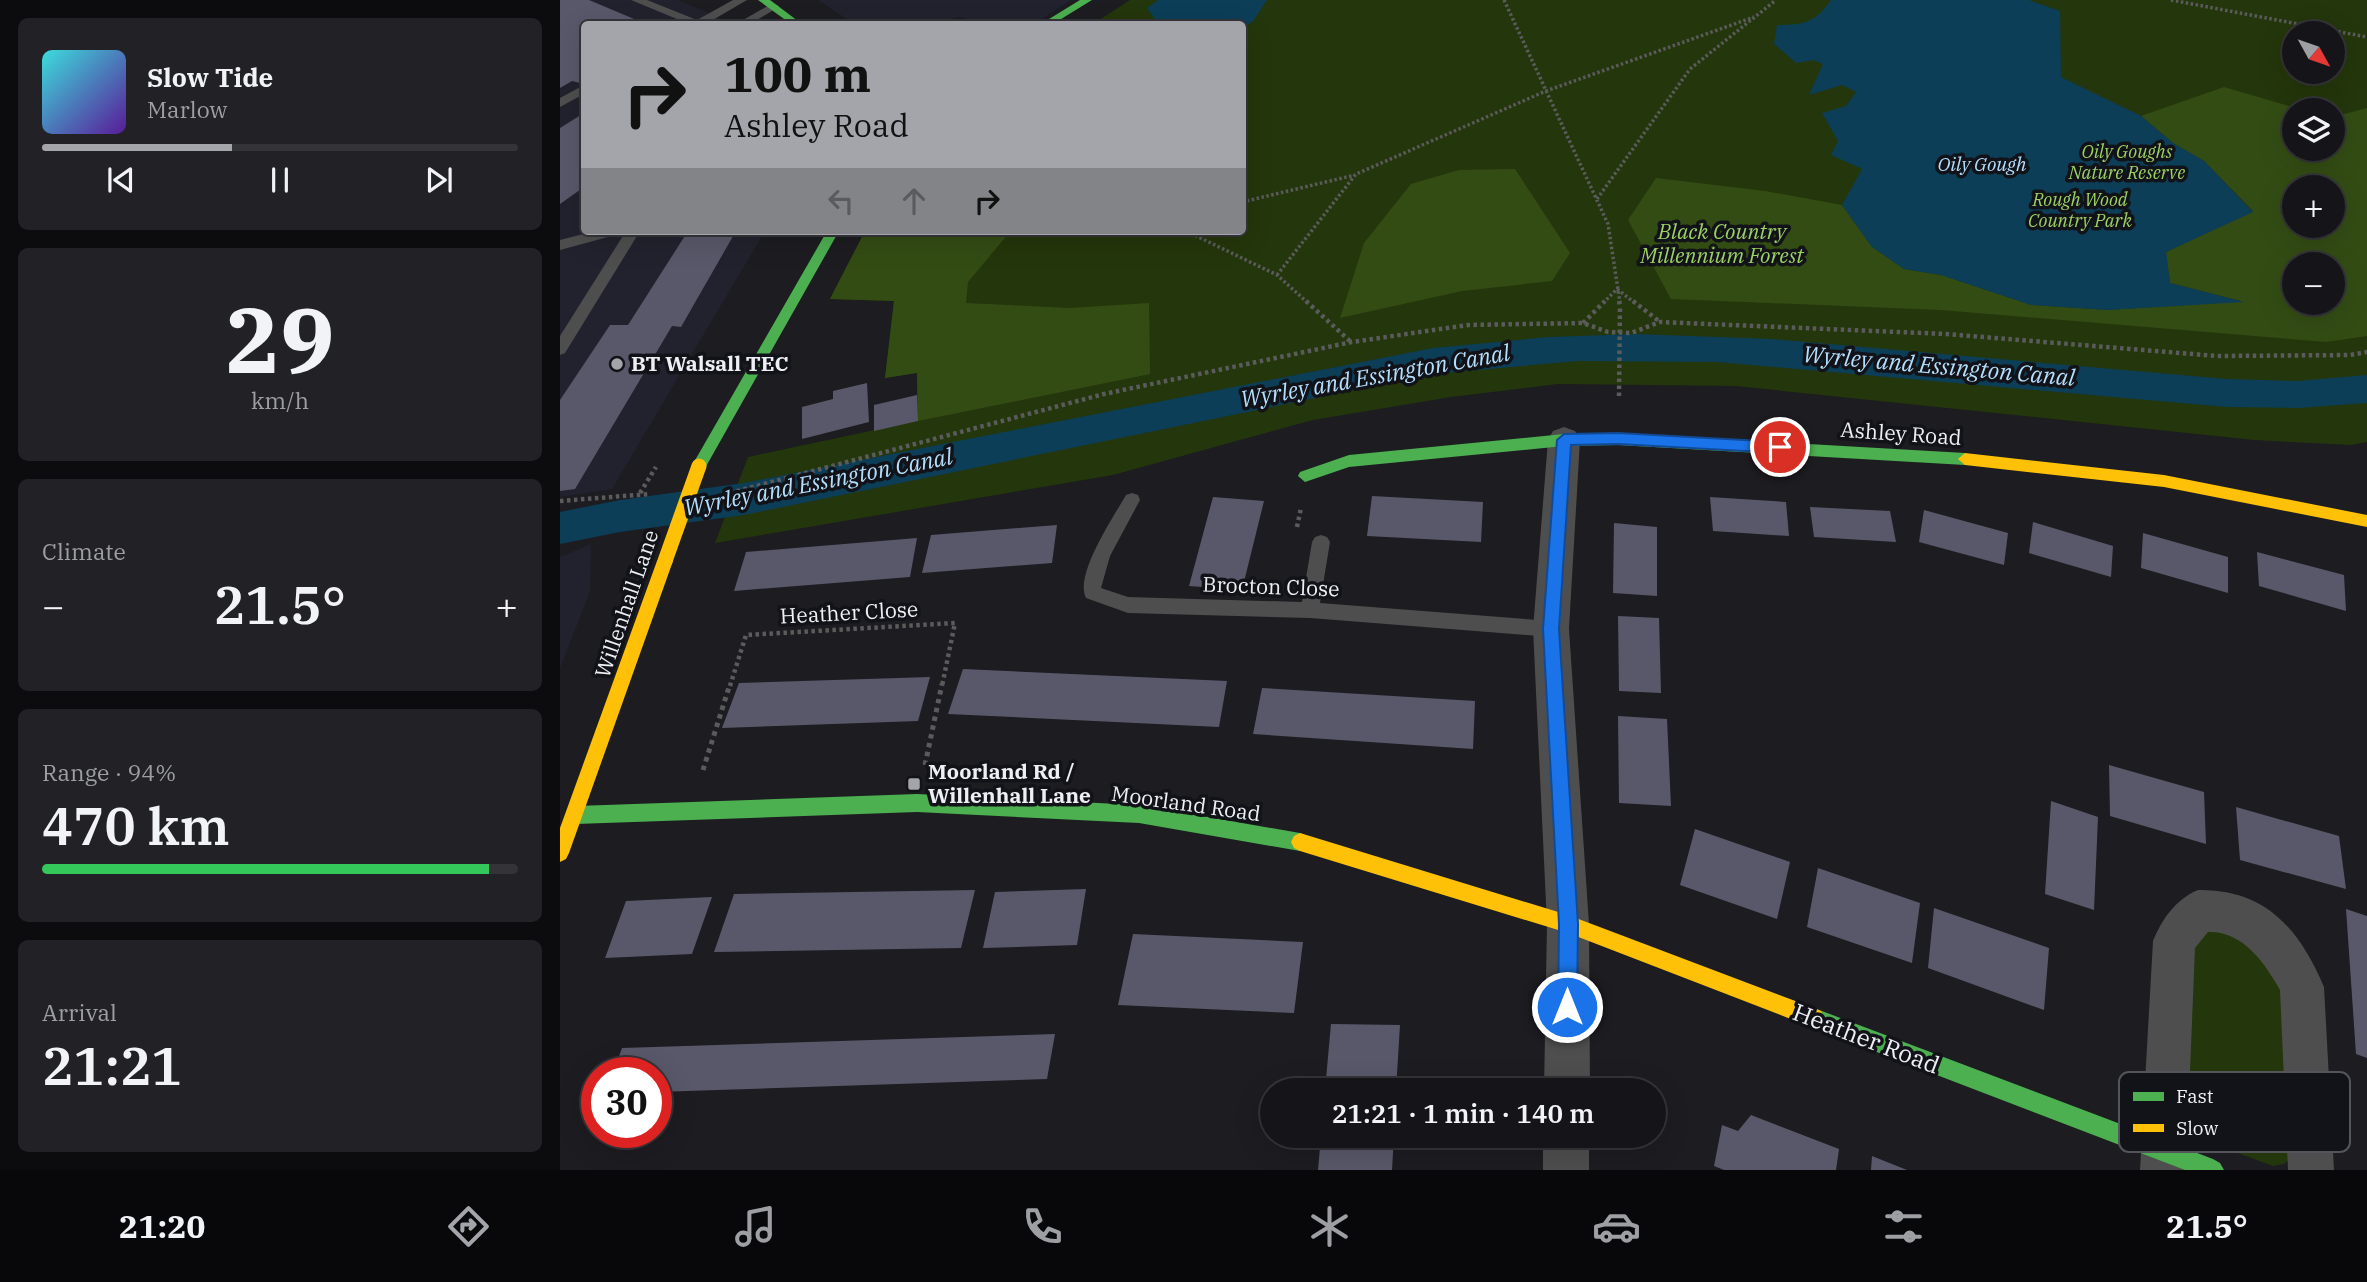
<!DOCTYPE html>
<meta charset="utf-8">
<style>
body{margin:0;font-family:"IBM Plex Serif",serif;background:#222226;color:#f1f3f6;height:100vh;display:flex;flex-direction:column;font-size:26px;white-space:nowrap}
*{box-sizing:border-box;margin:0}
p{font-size:23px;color:#9d9fa2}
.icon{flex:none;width:38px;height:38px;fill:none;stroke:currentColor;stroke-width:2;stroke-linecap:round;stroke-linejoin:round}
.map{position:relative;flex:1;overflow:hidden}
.side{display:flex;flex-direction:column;gap:18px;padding:18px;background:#0c0c0e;width:560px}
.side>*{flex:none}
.hud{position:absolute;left:21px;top:21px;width:665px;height:214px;border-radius:7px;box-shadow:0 7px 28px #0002,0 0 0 2px #343438;background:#a4a5aa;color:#111;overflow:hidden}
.needle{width:46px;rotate:130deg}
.tools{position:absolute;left:1722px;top:21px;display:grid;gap:14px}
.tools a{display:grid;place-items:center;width:63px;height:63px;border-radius:50%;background:#151519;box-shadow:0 7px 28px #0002,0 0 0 2px #343438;font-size:35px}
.speed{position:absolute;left:21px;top:1057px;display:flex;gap:14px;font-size:35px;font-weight:700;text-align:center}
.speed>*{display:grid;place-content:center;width:91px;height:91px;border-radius:50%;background:#151519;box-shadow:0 7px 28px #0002,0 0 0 2px #343438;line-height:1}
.speed .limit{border:10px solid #d22;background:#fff;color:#111}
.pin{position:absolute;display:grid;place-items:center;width:60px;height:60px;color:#fff;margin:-30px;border:4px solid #fff;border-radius:50%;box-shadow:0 2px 7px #0007}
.me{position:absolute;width:77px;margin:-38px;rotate:0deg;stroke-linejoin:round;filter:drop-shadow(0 0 5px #0008)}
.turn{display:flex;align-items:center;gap:24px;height:147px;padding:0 28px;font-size:32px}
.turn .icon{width:91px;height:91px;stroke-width:2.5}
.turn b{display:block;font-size:49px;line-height:60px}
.lanes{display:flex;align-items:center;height:66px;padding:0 28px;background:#0003;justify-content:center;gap:35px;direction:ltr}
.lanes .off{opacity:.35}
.big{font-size:52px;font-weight:600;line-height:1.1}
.side .widget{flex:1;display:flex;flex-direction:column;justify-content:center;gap:10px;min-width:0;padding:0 24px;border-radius:10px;background:#222226}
.side .dial{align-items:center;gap:0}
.dial b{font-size:91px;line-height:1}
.song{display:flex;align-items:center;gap:21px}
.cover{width:84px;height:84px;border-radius:10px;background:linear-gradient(135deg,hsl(180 70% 55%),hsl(270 70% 35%))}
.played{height:7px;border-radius:4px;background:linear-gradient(90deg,#a4a5aa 40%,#343438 40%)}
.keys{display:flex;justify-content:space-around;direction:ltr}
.heat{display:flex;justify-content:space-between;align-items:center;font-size:38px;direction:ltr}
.charge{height:10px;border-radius:5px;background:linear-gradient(90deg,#34c759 94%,#343438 0)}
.trip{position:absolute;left:700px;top:1078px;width:406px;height:70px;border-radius:35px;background:#151519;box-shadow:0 7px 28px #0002,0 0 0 2px #343438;font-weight:600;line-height:70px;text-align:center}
.tab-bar{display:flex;height:112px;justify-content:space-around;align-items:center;background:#08080a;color:#9d9fa2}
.tab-bar .icon{width:49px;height:49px}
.tab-bar .current{color:#a4a5aa}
.tab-bar b{font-size:32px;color:#f1f3f6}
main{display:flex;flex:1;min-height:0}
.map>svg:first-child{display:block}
.built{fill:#22222e}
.green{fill:#24360b;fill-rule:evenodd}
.forest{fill:#334c14;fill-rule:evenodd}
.water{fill:#0c3e58}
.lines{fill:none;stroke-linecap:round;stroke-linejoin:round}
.canal{fill:#0c3e58;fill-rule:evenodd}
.building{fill:#59586a}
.path-far2{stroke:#5b5b5c;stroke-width:3.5;stroke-dasharray:2.5 2.5;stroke-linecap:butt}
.path-far1{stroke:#5b5b5c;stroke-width:4.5;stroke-dasharray:3.5 3.5;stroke-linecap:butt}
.path{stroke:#5b5b5c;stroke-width:5;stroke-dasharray:4.5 4.5;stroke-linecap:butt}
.lane{fill:#4e4e4e;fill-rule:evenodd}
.street{fill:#4e4e4e;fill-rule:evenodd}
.fast{fill:#4caf50;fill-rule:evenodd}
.slow{fill:#ffc107;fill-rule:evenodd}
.path-bridge{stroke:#5b5b5c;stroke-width:4.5;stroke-dasharray:3.5 3.5;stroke-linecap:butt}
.slow-bridge{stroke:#ffc107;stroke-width:15}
.route{fill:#1a73e8;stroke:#114b97;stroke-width:2}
.poi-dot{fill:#a4a5aa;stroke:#121219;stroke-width:2.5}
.labels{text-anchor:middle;stroke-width:7;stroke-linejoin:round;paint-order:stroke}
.far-park-label{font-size:18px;font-style:italic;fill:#9cd163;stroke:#121219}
.far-water-label{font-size:19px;font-style:italic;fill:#b4dffc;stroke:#121219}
.park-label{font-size:21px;font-style:italic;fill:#9cd163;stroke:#121219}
.poi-label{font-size:21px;font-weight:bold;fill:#eeeff4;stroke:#121219;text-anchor:start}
.street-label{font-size:21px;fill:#eeeff4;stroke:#121219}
.water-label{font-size:23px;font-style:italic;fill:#b4dffc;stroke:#121219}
.near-street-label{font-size:24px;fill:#eeeff4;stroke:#121219}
.key{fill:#121219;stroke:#54545b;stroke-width:2}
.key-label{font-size:19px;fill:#eeeff4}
</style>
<main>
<section class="side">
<div class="widget">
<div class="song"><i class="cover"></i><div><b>Slow Tide</b><p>Marlow</p></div></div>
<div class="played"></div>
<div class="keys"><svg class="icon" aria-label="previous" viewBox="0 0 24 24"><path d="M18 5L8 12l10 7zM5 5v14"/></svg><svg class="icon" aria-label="pause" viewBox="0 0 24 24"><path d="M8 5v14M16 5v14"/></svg><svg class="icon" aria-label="next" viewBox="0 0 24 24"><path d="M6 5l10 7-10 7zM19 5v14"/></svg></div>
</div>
<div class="widget dial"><b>29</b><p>km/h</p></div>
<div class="widget"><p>Climate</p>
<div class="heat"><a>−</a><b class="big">21.5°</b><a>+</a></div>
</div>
<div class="widget"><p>Range · 94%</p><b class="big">470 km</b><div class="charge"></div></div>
<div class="widget"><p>Arrival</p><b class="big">21:21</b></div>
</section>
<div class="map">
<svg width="1807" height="1170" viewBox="0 0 1807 1170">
<rect width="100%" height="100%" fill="#1c1c21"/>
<path class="built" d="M0 0H118L174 24H24V231H205L52 489 0 497Z
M258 0H511L474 24H428L399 17 364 24H294Z
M31 544 30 592 0 668V557Z"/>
<path class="green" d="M570 0H1807V442L1791 445 1694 440 1176 386 998 384 891 397 753 420 553 475 155 543 188 457 357 421V373L325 378 334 301 270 299 305 231H682V24H533ZM1734 33H1773V72H1734ZM1734 110H1773V149H1734ZM1734 187H1773V226H1734ZM1734 264H1773V303H1734Z
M1639 930 1685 934 1724 989 1733 1156 1724 1164 1713 1166 1634 1137 1623 1125 1627 949Z"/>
<path class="forest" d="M1664 87 1742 110H1734V149H1773V117L1807 108V336L1766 342 1381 310 1111 299 1068 220 1096 178 1205 191 1282 205 1312 247 1344 269 1381 275 1471 305 1548 310 1681 301 1610 283 1606 252 1693 211 1644 161 1613 143 1581 116ZM1734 187H1773V226H1734ZM1734 264H1773V303H1734Z
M955 169 1010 253 992 281 902 291 780 318 804 243 851 184 899 170Z
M305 231H447L449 233 408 282 406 303 510 308 589 303 590 374 358 421 357 373 325 378 334 301 270 299Z"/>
<path class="water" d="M598 0H707L693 21 683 28 682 24H598L587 8Z
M1271 0H1469L1500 11 1501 77 1581 116 1613 143 1644 161 1693 212 1606 252 1610 283 1684 302 1548 310 1471 305 1381 275 1344 269 1312 247 1282 205 1302 169 1271 155 1278 141 1262 113 1286 106 1296 92 1282 85 1249 95 1263 64 1254 60 1236 63 1214 44 1217 25C1244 25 1255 23 1271 0Z"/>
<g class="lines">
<path class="canal" d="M1076 334 1211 339 1667 379 1738 381 1807 375V403L1738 408 1667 407 1158 362 1018 361 873 374 184 515 60 532 0 544V512L60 500 184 483 873 348 989 337Z"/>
</g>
<path class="building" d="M0 0H29L86 24H24V84L12 81 0 88Z
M24 113V187L0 204V128Z
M128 231H176L121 327 112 326 15 489 0 491V400L50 325H68Z
M307 383 309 422 242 439V407L273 399V391Z
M357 395 358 421 314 431V405Z
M812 496 923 502 921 542 807 536Z
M653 497 704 501 682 590 629 586Z
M1150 497 1226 502 1229 536 1153 531Z
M1250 507 1330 511 1336 542 1254 537Z
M1364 510 1448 533 1444 565 1359 542Z
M1473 522 1553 546 1551 577 1469 553Z
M1054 523 1097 527V596L1053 593Z
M497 525 492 563 362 573 371 535Z
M1583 533 1668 557V593L1581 568Z
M357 538 350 577 174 591 186 552Z
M1697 552 1784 575 1786 611 1699 586Z
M1058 616 1099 618 1101 693 1059 691Z
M403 669 667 681 659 727 388 714Z
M370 677 358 721 162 728 179 683Z
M702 688 915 701 913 749 693 734Z
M1058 716 1107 719 1111 806 1059 803Z
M1549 765 1644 792 1646 844 1550 816Z
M1491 801 1538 817 1534 910 1485 894Z
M1676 807 1779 836 1786 889 1680 860Z
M1135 829 1230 862 1217 919 1120 885Z
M1258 868 1360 903 1352 963 1247 927Z
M526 889 517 945 423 948 435 892Z
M415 890 401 948 154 952 174 894Z
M152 897 132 954 45 958 66 901Z
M1374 908 1489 948 1484 1010 1368 968Z
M1786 909 1807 916V1058L1796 1054Z
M573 934 743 942 734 1013 558 1005Z
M771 1024 840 1025 836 1090H765Z
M495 1034 487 1079 96 1092V1073H53L62 1048Z
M1191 1115 1279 1149 1276 1170H1164L1154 1166 1162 1125 1178 1131Z
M761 1136H834L832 1170H758Z
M1312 1156 1347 1170H1311Z"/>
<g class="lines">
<path class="path-far2" d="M944 0 1048 224 1060 303
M1611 0 1807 37
M1037 199 1130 69 1216 0
M682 202 795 175
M626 231 717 275 748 303
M717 275 796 174 986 91 1194 17
M1043 303 1057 289 1075 303"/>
<path class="path-far1" d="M746 301 791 342
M1059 301 1060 306
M1073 301 1100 322
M1023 323 1045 301
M80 493 96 467
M170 493 544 394 792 342 908 325 1023 323 1048 332 1071 333 1100 322 1386 334 1657 356 1790 355 1807 352
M0 501 89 494
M737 527 741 508
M170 686 186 635 395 623 382 686"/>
<path class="path" d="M365 765 382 684
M143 770 170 684"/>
<path class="lane" d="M71 0H87L137 20 173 0H187L146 24H129Z
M213 3 219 6 217 8 190 24H176Z
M24 85V94L0 107V98Z
M35 231H61L59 234 0 250V240Z
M66 231H80L5 353 0 355V336Z
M572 493 578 495 580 500 550 556 541 588 568 597 742 602 752 542 755 537 761 535 767 537 770 542 760 603 991 621 997 623 1000 629 997 635 991 637 750 618 568 613 526 598C514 575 554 516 566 495Z"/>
<path class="street" d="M1004 427 1015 431 1020 440 1009 629 1029 924 1030 1090H984L987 924 973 629 988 440 993 431Z
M1638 890C1705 889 1739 928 1764 987L1774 1170H1728L1720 990C1704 962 1683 931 1648 932L1635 948 1626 1170H1580L1593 941C1602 919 1616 899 1638 890Z
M983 1136H1029V1170H983Z"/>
<path class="fast" d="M198 0H210L242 24H231Z
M520 0H532L493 24H481Z
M267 231H279L144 470H134L132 466 134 462Z
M1058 433 1405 453 1412 459 1405 465 1058 445 1004 446 789 467 745 482 738 476 740 472 789 455 1004 434Z
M357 794 579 805 740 833 746 836 749 842 746 848 740 851 579 823 357 812 16 824 10 821 7 815 10 809 16 806Z
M1254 1008 1653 1159 1660 1163 1664 1170H1625L1254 1028 1247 1025 1244 1018 1247 1011Z"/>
<path class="slow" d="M1405 453 1604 475 1807 515V527L1604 487 1405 465 1398 459Z
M105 554 110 556 113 561 9 853 6 859 0 862V828L97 561 100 556Z
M740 833 1008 915 1254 1008 1261 1011 1264 1018 1261 1025 1254 1028 1008 933 740 851 734 848 731 842 734 836Z"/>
<path class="path-bridge" d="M1059 396 1060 306"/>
<path class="slow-bridge" d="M105 561 139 466"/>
</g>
<path class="route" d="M1058 433 1220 442 1227 447 1220 453 1058 444 1011 445 999 629 1018 924 1017 1007 1014 1014 1007 1017 1000 1014 998 1007 999 924 983 629 997 440 1004 434Z"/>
<g class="poi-dot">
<circle cx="57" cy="364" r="7"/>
<rect x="347" y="777" width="14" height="14" rx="3.5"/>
</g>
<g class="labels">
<g class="far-park-label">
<text x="1567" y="158">Oily Goughs<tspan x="1567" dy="21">Nature Reserve</tspan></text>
<text x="1520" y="206">Rough Wood<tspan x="1520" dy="21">Country Park</tspan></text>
</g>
<g class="far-water-label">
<text x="1422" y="171">Oily Gough</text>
</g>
<g class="park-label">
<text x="1162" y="239">Black Country<tspan x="1162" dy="24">Millennium Forest</tspan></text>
</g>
<g class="poi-label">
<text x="71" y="371">BT Walsall TEC</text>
<text x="368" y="779">Moorland Rd /<tspan x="368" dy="24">Willenhall Lane</tspan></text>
</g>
<g class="street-label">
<text transform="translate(1341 434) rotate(4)" y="7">Ashley Road</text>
<text transform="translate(711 587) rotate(2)" y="7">Brocton Close</text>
<text transform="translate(67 604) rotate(-71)" y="7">Willenhall Lane</text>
<text transform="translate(289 613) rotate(-3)" y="7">Heather Close</text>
<text transform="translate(626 804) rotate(8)" y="7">Moorland Road</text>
</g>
<g class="water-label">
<text transform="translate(1379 366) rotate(5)" y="8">Wyrley and Essington Canal</text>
<text transform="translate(815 376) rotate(-10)" y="8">Wyrley and Essington Canal</text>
<text transform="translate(258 482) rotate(-11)" y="8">Wyrley and Essington Canal</text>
</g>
<g class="near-street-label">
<text transform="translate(1306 1039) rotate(21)" y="8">Heather Road</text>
</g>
</g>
<rect x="1559" y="1072" width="231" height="80" rx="10" class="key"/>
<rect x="1573" y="1092" width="31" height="9" fill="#4caf50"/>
<rect x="1573" y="1124" width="31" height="8" fill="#ffc107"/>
<g class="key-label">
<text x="1616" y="1103">Fast</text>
<text x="1616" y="1135">Slow</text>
</g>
</svg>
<div class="tools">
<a><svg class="needle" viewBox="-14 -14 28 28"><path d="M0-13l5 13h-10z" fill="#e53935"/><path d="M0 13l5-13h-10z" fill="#9d9fa2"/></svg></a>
<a><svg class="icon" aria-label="layers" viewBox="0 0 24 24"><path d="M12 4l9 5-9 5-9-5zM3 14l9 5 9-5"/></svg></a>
<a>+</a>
<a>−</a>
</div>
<div class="speed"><div class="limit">30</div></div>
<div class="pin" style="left:1220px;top:447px;background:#d93025"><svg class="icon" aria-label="arrive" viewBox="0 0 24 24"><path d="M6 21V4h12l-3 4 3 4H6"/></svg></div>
<svg class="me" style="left:1007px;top:1007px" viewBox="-20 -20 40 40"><circle r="17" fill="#1a73e8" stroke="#fff" stroke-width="3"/><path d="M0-11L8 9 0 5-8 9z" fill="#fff"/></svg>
<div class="trip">21:21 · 1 min · 140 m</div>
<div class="hud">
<div class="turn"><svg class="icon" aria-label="right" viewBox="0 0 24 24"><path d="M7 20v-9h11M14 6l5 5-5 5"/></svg><div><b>100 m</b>Ashley Road</div></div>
<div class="lanes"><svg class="icon off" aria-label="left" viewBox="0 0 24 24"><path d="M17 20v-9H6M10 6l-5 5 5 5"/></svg><svg class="icon off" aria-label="ahead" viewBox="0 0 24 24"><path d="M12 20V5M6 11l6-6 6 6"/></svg><svg class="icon" aria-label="right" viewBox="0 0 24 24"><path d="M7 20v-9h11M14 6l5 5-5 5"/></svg></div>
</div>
</div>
</main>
<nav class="tab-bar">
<b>21:20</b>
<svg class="icon current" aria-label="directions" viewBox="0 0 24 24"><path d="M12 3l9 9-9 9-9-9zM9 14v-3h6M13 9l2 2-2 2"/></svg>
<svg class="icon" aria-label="music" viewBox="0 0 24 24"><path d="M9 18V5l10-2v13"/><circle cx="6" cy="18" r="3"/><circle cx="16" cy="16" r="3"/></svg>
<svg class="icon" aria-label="phone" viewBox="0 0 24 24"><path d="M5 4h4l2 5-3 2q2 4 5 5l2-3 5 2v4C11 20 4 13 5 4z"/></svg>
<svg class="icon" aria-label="climate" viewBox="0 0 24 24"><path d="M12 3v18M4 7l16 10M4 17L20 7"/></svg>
<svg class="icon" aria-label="car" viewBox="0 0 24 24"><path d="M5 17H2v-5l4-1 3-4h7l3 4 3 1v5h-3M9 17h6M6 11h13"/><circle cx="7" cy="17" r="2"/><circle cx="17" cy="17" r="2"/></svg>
<svg class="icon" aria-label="filters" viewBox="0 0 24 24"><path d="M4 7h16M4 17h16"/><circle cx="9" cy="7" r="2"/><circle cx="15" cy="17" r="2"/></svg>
<b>21.5°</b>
</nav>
